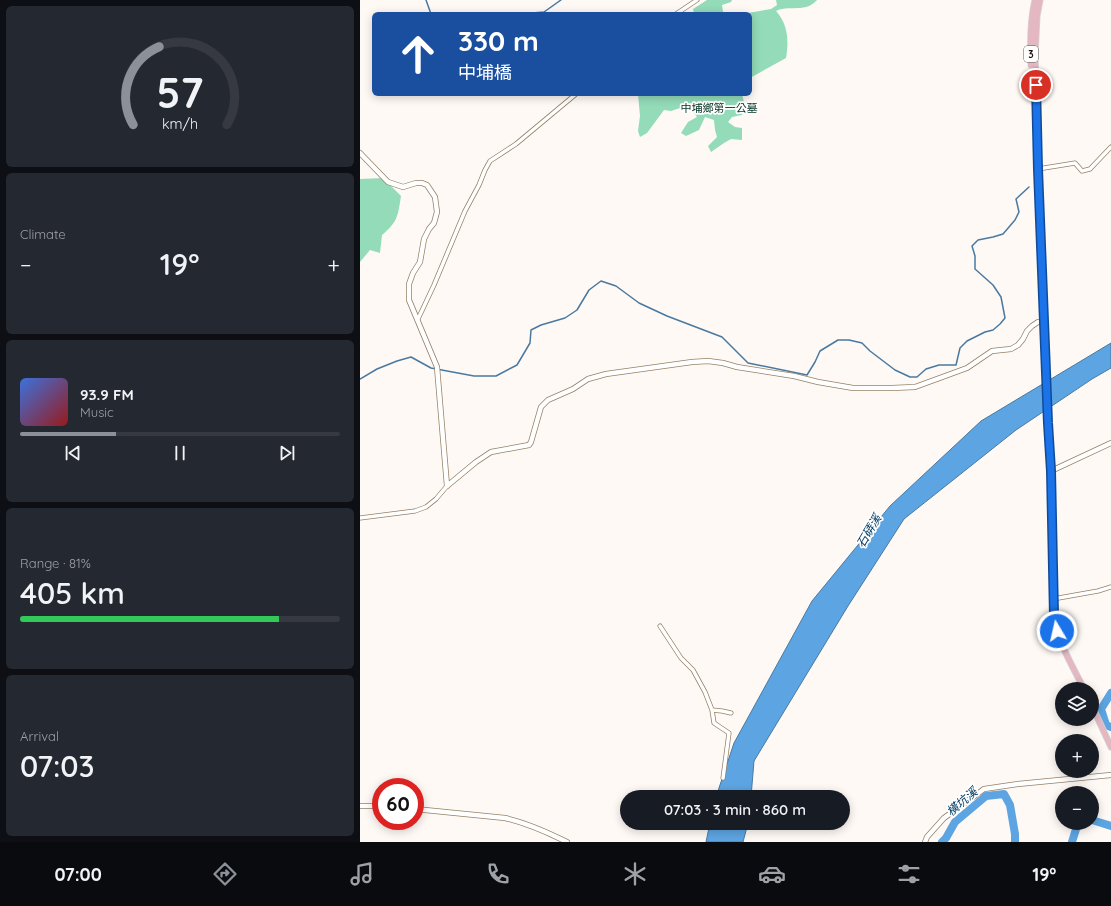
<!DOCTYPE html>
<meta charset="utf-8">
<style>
body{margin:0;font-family:Quicksand,"Noto Sans TC",sans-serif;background:#242831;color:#f1f3f6;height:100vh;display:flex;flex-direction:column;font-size:15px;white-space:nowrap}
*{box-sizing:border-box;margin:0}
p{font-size:13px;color:#9ea1a6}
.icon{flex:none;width:22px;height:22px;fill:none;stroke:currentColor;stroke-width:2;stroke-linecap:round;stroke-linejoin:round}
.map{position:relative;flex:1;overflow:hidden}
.sheet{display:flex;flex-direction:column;gap:6px;padding:6px;background:#0d0f14;width:360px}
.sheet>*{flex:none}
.guide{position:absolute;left:12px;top:12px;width:380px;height:84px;border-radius:6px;box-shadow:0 2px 10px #0003;background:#1a4fa0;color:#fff;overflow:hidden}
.tools{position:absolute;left:695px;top:682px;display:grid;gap:8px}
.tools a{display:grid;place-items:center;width:44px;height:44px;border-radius:50%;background:#171b24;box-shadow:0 2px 10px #0003;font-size:20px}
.speed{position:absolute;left:12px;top:778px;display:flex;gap:8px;font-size:20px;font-weight:700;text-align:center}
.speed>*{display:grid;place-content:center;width:52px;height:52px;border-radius:50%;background:#171b24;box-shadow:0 2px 10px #0003;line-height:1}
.speed .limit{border:6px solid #d22;background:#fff;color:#111}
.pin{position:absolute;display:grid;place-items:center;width:34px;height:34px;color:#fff;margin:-17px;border:2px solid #fff;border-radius:50%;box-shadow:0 1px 4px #0007}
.me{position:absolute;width:44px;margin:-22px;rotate:351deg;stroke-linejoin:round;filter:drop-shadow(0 0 3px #0008)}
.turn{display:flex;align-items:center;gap:14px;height:84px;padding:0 20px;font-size:18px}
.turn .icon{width:52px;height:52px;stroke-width:2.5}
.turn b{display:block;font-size:28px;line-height:34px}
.big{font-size:30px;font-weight:600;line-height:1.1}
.sheet .card{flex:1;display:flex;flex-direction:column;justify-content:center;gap:6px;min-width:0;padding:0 14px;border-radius:6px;background:#242831}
.sheet .dial{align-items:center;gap:0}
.dial svg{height:104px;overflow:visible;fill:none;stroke:#363941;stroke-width:7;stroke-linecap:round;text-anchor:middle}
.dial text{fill:#f1f3f6;stroke:none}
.song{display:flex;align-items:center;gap:12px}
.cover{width:48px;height:48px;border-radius:6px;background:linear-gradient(135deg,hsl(220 70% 55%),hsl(0 70% 35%))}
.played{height:4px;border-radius:2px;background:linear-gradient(90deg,#8c9099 30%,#363941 30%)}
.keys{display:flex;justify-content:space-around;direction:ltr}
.heat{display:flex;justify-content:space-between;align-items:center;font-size:22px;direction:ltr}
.charge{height:6px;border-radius:3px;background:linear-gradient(90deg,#34c759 81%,#363941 0)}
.trip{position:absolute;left:260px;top:790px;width:230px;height:40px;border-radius:20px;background:#171b24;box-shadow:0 2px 10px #0003;font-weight:600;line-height:40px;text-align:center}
.tab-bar{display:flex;height:64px;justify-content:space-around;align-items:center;background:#090b0e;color:#9ea1a6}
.tab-bar .icon{width:28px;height:28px}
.tab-bar .selected{color:#8c9099}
.tab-bar b{font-size:18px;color:#f1f3f6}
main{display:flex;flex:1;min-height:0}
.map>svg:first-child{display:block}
.green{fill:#93dbb9}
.water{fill:#5da5e2;stroke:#4979a1}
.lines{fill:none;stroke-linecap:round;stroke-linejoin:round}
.stream{stroke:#4979a1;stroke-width:1.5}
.river{stroke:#5da5e2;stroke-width:8}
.minor-casing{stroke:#958067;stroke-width:5}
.tertiary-casing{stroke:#958067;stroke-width:6}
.primary-casing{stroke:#d6d5d3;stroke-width:7}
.minor{stroke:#fff;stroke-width:3.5}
.tertiary{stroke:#fff;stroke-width:4.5}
.primary{stroke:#e3b8c2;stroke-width:5.5}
.route-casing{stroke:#114b97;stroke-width:10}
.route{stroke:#1a73e8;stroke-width:7}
.labels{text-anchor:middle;stroke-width:3.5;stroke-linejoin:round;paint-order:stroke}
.shield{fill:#fff;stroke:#5f5a54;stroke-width:1}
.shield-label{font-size:10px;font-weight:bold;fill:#1b130a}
.park-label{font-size:11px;fill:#033221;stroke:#fff}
.water-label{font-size:12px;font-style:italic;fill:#043d65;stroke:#fff}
</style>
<main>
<section class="sheet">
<div class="card dial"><svg viewBox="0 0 100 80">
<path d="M14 69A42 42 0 1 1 86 69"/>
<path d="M14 69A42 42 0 0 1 34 9" stroke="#8c9099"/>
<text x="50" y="56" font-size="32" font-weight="700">57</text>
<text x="50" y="72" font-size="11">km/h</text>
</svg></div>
<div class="card"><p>Climate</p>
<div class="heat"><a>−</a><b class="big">19°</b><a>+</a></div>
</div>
<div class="card">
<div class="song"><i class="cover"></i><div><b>93.9 FM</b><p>Music</p></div></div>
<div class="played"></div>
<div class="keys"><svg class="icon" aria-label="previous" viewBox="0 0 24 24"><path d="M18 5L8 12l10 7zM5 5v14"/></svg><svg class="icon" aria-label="pause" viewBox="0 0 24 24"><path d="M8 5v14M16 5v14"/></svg><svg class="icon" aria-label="next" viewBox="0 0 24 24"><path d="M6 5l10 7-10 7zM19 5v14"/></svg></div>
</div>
<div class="card"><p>Range · 81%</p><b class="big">405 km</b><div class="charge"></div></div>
<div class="card"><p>Arrival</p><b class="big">07:03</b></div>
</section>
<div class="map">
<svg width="751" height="842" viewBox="0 0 751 842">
<rect width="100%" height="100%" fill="#fef9f4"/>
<path class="green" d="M347 0H372L371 2 362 5 363 12 367 14H334L333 9Z
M416 0H457C445 14 428 4 416 11 428 24 429 41 426 58L390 78V14H382L411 9 417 5Z
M278 94H382L385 106 382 115 372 117 368 122 375 127 382 128V140L371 139 364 143 351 152 348 146 357 137 355 130 354 120 345 117 339 130 326 136 321 133 328 122 337 117 331 109 320 108 311 111 304 110 287 133 280 137 278 131 280 116Z
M23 178 41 196C38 215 38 222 22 235L20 253 10 250 0 262V179Z"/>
<path class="water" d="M751 343V368L732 379 656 430 544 519 488 606 394 761 391 797H356L374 743 452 601 530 506 621 421Z
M350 823H388L383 842H346Z"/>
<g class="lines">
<path class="stream" d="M66 0 71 14
M161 14 184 12 201 0
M0 379 17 369 37 361 51 357 71 368 114 376H136L157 365 170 343 171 330 181 325 205 318 217 310 229 290 241 281 256 286 279 303 307 316 362 337 388 363 447 375 455 362 460 351 478 340H489L502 343 510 351 535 370 550 377H557L566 369 579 365H596L600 348 607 341 625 332 633 330 640 324 645 318 641 297 633 285 615 269V256L612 246 618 240 633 237 643 234 655 220 659 212 656 199 669 187"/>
<path class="river" d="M751 693 741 709 746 725 751 727
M732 820 751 826
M582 842 586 838 595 822 626 796 644 794 650 805 655 834V842
M712 842 717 826 721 823"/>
<g class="minor-casing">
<path id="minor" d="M316 14 337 0
M678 169 715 163 722 171 730 169 751 147
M58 319 74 285 105 211 119 185 125 170 130 161 156 144 216 94
M0 518 55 511 66 507 76 499 87 486
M693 599 738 591 751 587
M300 626 321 658 333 670 345 692 352 710 354 723 369 733 363 778
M352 710 362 711 371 713"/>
</g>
<g class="tertiary-casing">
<path id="tertiary" d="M0 153 28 182 43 187 56 183H62L67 185 75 197 77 212 74 223 69 229 64 239 60 262 53 273 49 284V300L77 367 87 486
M691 471 751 443
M87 486 116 462 131 452 169 445 171 442 181 407 188 400 213 389 228 379 246 374 332 362 348 361 363 363 377 367 434 376 458 382 493 388H532L555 387 607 368 632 351 651 349 658 345 663 339 667 331 672 326 678 322H684
M0 806H21
M55 809 145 818C167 823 187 832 207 842
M565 842 567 837 584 818 624 789 658 784 751 775"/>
</g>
<g class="primary-casing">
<path id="primary" d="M680 0 677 16 675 57 677 99 678 169 688 423 691 471 694 615C697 641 712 665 724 689
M671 65C670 44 670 21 675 0
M732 706 751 747"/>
</g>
<use href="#minor" class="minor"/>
<use href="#tertiary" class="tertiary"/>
<use href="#primary" class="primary"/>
</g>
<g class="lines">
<g class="route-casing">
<path id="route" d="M676 85 678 169 688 423 691 471 694 615 697 631"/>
</g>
<use href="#route" class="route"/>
</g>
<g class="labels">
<rect class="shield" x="664" y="46" width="14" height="16" rx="3"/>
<g class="shield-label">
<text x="671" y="58">3</text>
</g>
<g class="park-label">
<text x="359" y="112">中埔鄉第一公墓</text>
</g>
<g class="water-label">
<text transform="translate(509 531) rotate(-59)" y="4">石硦溪</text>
<text transform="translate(602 802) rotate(-41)" y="4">橫坑溪</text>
</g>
</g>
</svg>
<div class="tools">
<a><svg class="icon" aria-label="layers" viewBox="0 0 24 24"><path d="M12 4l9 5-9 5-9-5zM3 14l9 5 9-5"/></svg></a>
<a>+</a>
<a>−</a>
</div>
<div class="speed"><div class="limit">60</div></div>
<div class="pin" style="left:676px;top:85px;background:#d93025"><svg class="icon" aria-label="arrive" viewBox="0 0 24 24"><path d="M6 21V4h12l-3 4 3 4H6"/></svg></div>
<svg class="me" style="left:697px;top:631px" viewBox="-20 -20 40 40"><circle r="17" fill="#1a73e8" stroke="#fff" stroke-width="3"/><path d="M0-11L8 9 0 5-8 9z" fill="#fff"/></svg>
<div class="trip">07:03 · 3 min · 860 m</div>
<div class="guide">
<div class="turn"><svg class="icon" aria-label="ahead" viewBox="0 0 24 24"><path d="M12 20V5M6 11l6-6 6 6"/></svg><div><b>330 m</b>中埔橋</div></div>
</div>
</div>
</main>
<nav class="tab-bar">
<b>07:00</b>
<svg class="icon selected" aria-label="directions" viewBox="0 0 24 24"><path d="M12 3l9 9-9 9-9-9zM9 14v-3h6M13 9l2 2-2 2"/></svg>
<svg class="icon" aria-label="music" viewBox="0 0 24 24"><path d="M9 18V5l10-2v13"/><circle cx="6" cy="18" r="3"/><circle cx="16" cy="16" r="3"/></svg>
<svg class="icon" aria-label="phone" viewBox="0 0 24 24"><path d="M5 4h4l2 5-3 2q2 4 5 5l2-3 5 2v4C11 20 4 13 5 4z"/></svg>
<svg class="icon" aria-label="climate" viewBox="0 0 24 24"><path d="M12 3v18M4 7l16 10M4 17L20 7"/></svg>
<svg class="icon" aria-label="car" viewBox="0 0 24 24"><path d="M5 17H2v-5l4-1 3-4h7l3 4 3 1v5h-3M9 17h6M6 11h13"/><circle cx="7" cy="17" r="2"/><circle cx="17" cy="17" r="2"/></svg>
<svg class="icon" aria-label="filters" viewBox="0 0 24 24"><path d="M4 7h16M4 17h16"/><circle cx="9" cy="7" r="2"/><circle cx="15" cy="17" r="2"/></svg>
<b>19°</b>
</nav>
